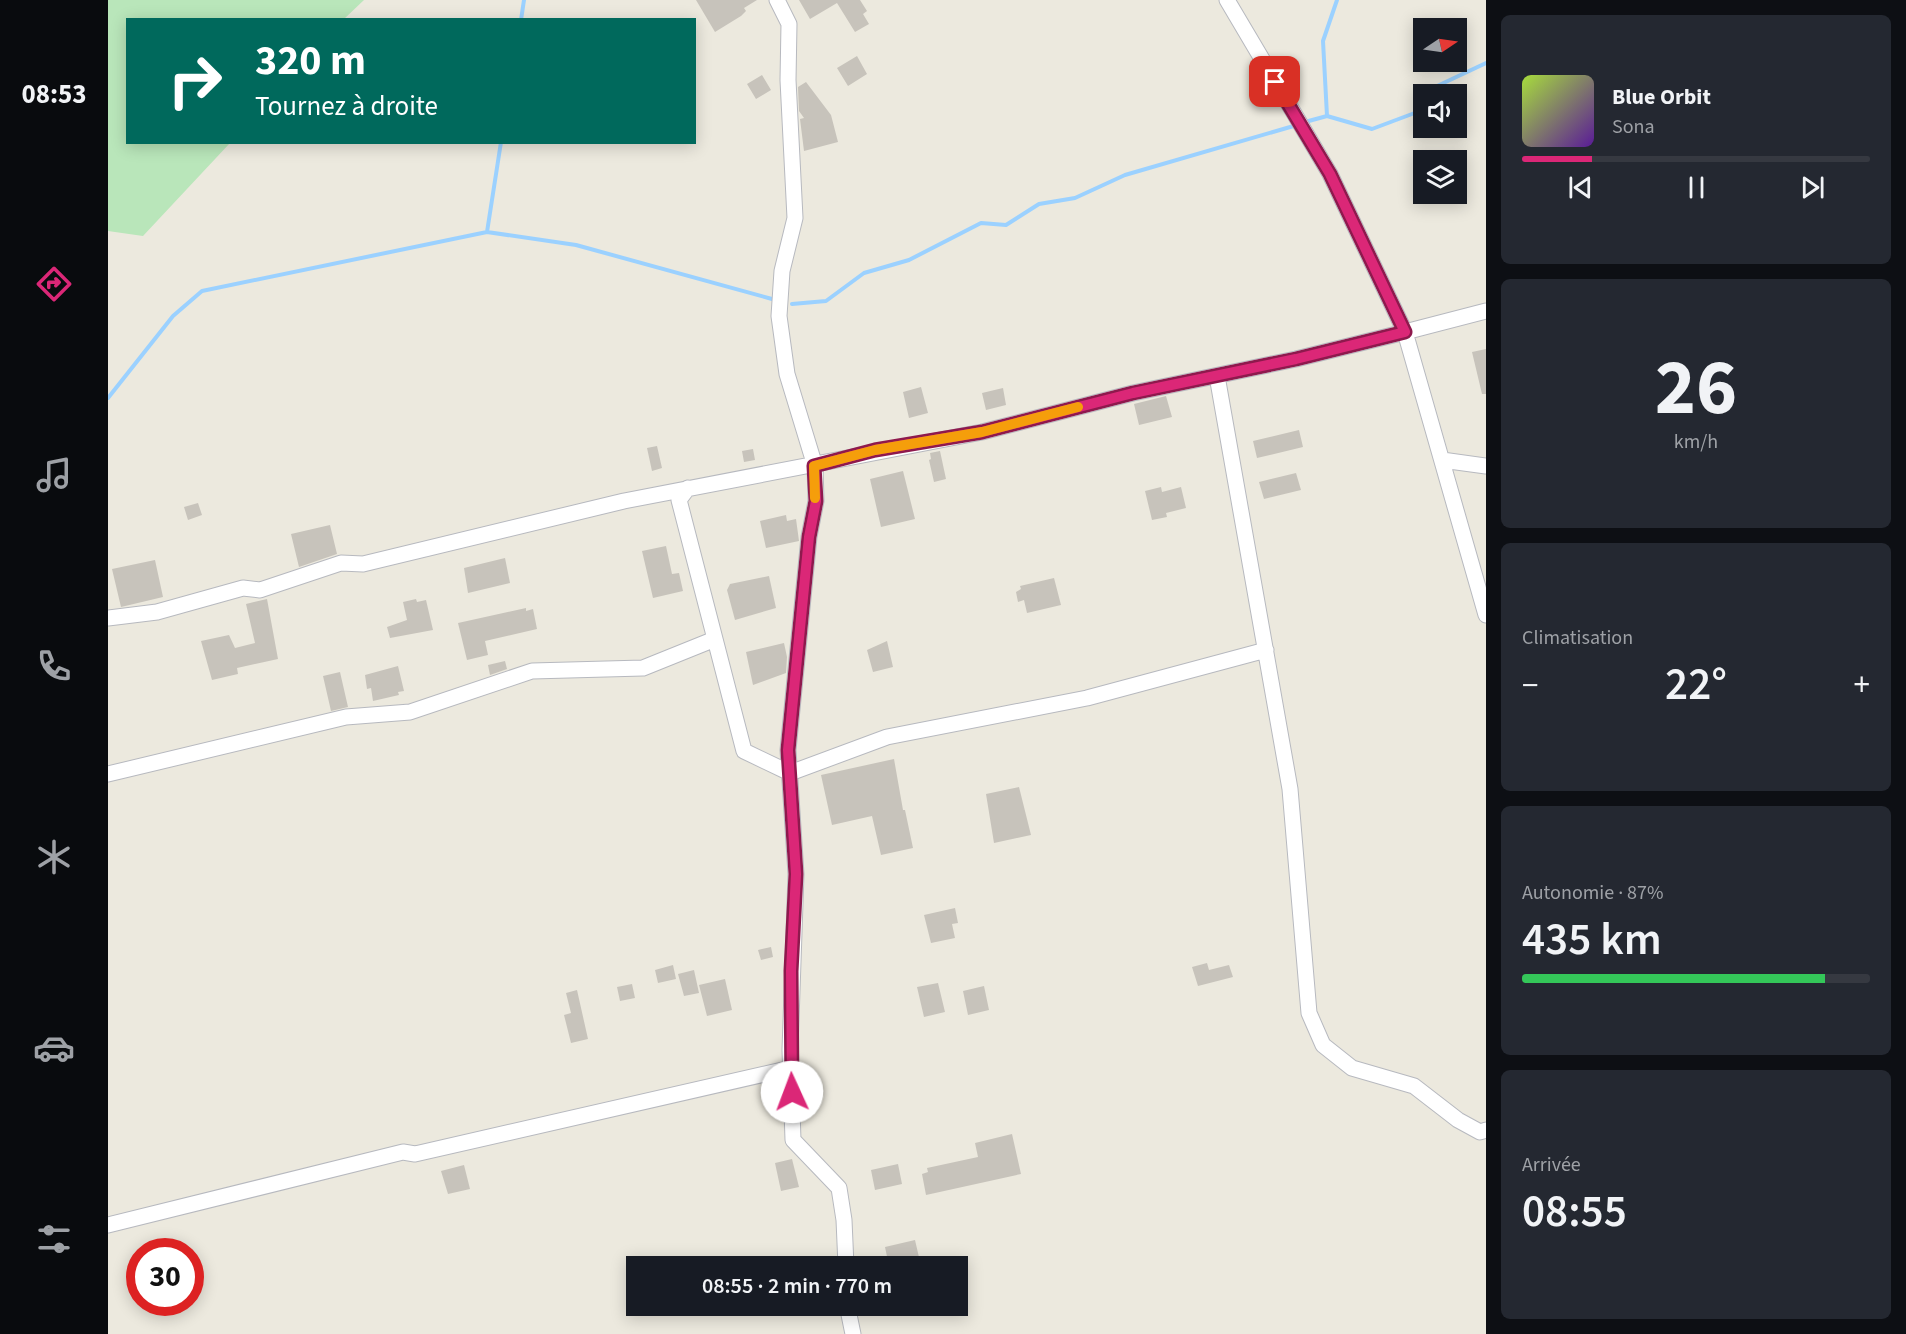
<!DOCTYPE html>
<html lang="fr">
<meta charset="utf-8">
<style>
body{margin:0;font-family:"Source Sans 3",sans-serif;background:#242831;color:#f1f3f6;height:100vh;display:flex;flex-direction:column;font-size:22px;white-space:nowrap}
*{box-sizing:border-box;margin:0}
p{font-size:20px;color:#9ea1a6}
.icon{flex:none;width:33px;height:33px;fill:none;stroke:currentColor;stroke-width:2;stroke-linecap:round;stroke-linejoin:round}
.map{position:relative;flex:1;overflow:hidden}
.side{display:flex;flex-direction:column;gap:15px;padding:15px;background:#0d0f14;width:420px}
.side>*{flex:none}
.guide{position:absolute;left:18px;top:18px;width:570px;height:126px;border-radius:0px;box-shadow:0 3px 15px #0003;background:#00695c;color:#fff;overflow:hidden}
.needle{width:39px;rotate:77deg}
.controls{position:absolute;left:1305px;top:18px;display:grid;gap:12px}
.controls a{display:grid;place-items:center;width:54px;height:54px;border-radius:0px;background:#171b24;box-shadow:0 3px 15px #0003;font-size:30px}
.speed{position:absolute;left:18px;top:1238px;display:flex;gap:12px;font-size:30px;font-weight:700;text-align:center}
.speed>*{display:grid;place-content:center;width:78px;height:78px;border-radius:50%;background:#171b24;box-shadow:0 3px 15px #0003;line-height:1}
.speed .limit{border:9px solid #d22;background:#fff;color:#111}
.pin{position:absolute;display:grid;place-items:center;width:51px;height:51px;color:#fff;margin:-26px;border-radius:12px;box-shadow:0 3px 9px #0006}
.me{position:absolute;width:66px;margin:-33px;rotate:358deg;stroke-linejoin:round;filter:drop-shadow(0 0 4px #0008)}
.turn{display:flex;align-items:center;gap:21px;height:126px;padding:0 30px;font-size:27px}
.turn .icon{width:78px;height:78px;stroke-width:2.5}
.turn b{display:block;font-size:42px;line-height:51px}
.big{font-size:45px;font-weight:600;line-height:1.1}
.side .widget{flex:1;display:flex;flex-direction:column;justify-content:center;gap:9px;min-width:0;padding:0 21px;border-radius:9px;background:#242831}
.side .dial{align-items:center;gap:0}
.dial b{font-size:78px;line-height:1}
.song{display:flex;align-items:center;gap:18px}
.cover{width:72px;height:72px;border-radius:9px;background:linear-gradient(135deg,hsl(80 70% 55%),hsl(270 70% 35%))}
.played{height:6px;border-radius:3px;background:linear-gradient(90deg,#db2777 20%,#363941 20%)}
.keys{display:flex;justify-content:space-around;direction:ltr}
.heat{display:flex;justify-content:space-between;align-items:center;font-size:33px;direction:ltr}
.charge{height:9px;border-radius:4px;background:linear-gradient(90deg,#34c759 87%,#363941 0)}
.trip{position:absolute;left:518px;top:1256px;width:342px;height:60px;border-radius:0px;background:#171b24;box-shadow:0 3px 15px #0003;font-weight:600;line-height:60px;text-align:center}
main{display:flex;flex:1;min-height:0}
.tabs{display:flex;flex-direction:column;width:108px;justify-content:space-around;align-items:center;background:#090b0e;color:#9ea1a6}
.tabs .icon{width:42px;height:42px}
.tabs .active{color:#db2777}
.tabs b{font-size:27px;color:#f1f3f6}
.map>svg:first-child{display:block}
.green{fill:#b9e6ba}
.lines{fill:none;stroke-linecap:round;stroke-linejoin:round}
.stream{stroke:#9bd1ff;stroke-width:4}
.building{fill:#c7c3bb}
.minor-casing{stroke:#b7b9bf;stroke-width:17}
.minor{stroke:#fff;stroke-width:15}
.route-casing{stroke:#8e194d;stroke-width:15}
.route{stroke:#db2777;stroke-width:10}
.slow{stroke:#f59e0b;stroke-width:10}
</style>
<main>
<nav class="tabs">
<b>08:53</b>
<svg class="icon active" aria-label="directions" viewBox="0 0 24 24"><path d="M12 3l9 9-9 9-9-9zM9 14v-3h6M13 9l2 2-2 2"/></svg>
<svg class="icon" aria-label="music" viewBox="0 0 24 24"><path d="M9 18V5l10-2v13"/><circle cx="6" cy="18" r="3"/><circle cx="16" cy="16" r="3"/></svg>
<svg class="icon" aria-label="phone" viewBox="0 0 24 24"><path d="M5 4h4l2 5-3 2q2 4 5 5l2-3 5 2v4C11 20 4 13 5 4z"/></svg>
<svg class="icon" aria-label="climate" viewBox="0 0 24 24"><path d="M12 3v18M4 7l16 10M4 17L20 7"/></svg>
<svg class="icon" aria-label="car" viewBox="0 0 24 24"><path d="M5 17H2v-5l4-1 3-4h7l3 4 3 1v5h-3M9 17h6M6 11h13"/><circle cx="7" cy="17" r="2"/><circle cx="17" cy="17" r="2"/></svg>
<svg class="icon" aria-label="filters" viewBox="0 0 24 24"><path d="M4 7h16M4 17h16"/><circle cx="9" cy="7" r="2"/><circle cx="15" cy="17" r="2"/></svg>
</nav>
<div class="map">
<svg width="1378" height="1334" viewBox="0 0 1378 1334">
<rect width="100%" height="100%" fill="#ece9de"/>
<path class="green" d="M0 0H256L236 19 20 20V142L122 143 35 236 0 231Z"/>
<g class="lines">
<path class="stream" d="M413 20 416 0
M1323 94 1327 87 1378 63
M1219 116 1215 41 1229 0
M1197 122 1219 116 1264 129 1312 111 1316 105
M379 232 393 142
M684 304 718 301 756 273 801 260 873 223 898 225 931 204 967 198 1017 175 1189 125
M0 398 65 316 94 291 379 232 468 245 664 299"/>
</g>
<path class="building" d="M588 0H649L636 8 638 11 633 16 607 32Z
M691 0H752L759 11 755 14 761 24 747 32 729 3 702 19Z
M749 56 759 74 740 86 729 68Z
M654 75 663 90 648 99 639 84Z
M698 82 723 115 730 142 696 151 692 119 696 118 691 111 690 87Z
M1378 349V394H1374L1364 352Z
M813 387 820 413 801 418 795 392Z
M895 388 898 405 878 410 874 393Z
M1058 396 1064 417 1031 425 1026 404Z
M1191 430 1195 447 1149 458 1145 441Z
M549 446 554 468 544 471 539 448Z
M645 449 647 460 636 462 634 451Z
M832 451 838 479 826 482 821 460 823 459 822 453Z
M795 471 807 519 773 527 762 479Z
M1188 473 1193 490 1156 499 1151 482Z
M1053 487 1054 492 1073 487 1078 508 1058 513 1059 517 1044 520 1037 491Z
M90 503 94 515 80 520 76 507Z
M678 515 679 521 688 519 691 541 658 548 652 521Z
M222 525 229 554 191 567 183 534Z
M558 546 564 574 571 573 575 591 545 598 534 551Z
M397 558 402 583 360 593 356 568Z
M47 560 55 597 13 607 4 569Z
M661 576 668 608 627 620 619 590 622 584Z
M946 578 953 605 919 613 916 600 910 602 908 592 913 589 912 586Z
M159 599 170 659 129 668 130 674 104 680 93 641 121 635 127 648 147 643 138 604Z
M308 599 309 602 318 600 325 630 282 638 279 627 299 620 295 602Z
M418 608V611L425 609 429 629 377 641 380 655 359 660 350 623Z
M779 641 785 667 765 672 759 650Z
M676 643 679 657 678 673 645 685 638 652Z
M397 661 399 669 382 675 380 665Z
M290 666 296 691 290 692 291 695 265 701 263 688 259 689 257 675Z
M232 672 240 707 223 711 215 676Z
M786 759 795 810H797L805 848 773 855 764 816 724 825 713 775Z
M911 787 923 835 886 843 878 794Z
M847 908 850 923 844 924 847 938 823 943 816 915Z
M663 947 665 957 653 960 650 950Z
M1099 963 1101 970 1121 965 1125 977 1090 986 1084 967Z
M565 965 568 979 550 983 547 970Z
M586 970 591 993 576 996 570 974Z
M617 979 624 1010 599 1016 591 985Z
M830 983 837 1012 816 1017 809 987Z
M524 984 527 998 512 1001 509 987Z
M876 986 881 1010 860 1015 855 991Z
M469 990 480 1039 463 1043 456 1015 463 1013 458 993Z
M904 1134 913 1174 818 1195 814 1174 820 1172 819 1168 870 1157 867 1143Z
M684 1159 691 1187 673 1191 667 1163Z
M790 1164 794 1184 767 1190 763 1170Z
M356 1165 362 1189 340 1194 333 1171Z
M807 1240 813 1266H781L777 1247Z"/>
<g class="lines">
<g class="minor-casing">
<path id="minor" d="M669 0 681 24 680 80 687 218 674 271 671 316 679 374 707 466 708 501 701 537 680 750 688 874 682 1050 685 1140 731 1188 736 1220 738 1266
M1119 0 1222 174 1297 332 1378 311
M1109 376 1182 789 1201 1013 1215 1045 1244 1068 1306 1086 1350 1120 1372 1132 1378 1130
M1334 460 1378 466
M580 488 571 500 636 751 682 773 779 737 979 698 1158 650
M0 618 49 612 135 588 152 590 233 563 255 564 516 501 874 432 1025 393 1188 359 1297 332 1378 615
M0 774 238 717 302 712 424 671 535 668 607 639
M0 1225 295 1152 307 1154 683 1068
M739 1305 745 1334"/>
</g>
<use href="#minor" class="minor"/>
</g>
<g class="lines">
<g class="route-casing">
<path id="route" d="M684 1092 683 971 688 874 680 750 701 537 708 501 706 466 767 450 874 432 1025 393 1188 359 1297 332 1222 174 1167 82"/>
</g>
<use href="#route" class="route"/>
<path class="slow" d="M707 498 706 466 767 450 874 432 970 407"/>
</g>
</svg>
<div class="controls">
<a><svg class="needle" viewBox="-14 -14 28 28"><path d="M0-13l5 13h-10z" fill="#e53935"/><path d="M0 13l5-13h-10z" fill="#9ea1a6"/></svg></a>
<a><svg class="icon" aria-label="sound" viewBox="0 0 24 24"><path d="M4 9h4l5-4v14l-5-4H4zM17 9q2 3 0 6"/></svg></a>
<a><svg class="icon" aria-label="layers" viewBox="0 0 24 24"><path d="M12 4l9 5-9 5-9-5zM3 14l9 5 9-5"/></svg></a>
</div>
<div class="speed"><div class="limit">30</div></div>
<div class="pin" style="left:1167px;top:82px;background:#d93025"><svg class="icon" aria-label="arrive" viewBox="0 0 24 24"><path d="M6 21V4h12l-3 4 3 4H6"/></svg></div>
<svg class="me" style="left:684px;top:1092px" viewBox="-20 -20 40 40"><circle r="19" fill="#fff"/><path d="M0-13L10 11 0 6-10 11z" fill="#db2777"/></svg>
<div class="trip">08:55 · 2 min · 770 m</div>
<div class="guide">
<div class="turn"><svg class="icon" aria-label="right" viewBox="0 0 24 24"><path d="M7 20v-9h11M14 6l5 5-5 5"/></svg><div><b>320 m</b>Tournez à droite</div></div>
</div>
</div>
<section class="side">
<div class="widget">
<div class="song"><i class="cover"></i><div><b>Blue Orbit</b><p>Sona</p></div></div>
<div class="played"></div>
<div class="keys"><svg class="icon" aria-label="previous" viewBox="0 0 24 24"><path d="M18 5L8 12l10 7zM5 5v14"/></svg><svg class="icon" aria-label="pause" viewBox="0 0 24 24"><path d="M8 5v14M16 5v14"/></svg><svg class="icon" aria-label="next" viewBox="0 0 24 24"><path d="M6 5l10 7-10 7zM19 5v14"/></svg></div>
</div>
<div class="widget dial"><b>26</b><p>km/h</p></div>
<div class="widget"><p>Climatisation</p>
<div class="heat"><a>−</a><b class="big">22°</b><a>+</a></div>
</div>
<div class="widget"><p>Autonomie · 87%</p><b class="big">435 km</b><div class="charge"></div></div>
<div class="widget"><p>Arrivée</p><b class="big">08:55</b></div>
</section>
</main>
